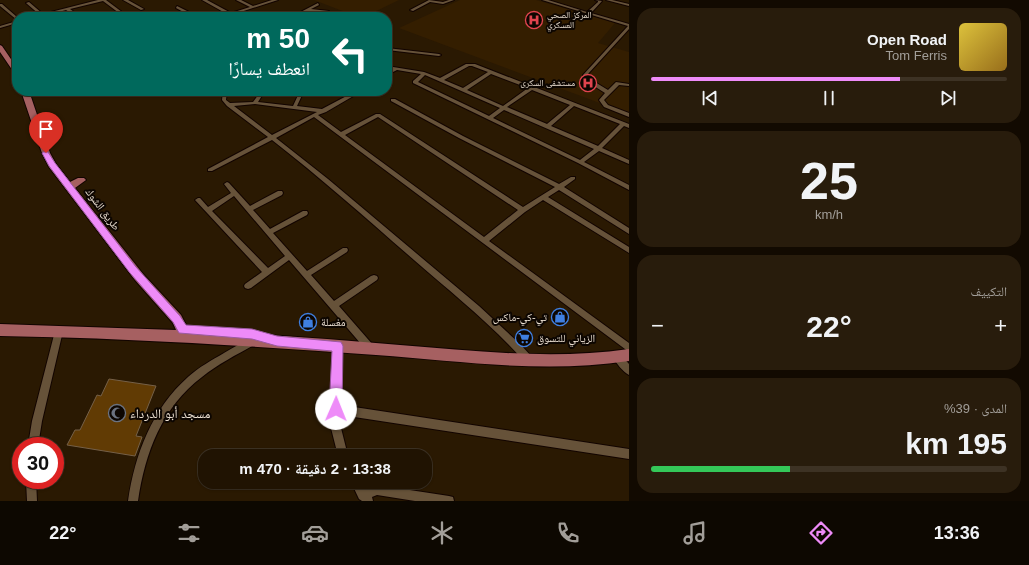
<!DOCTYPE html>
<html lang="ar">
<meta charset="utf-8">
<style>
body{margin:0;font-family:Helvetica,"Noto Naskh Arabic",sans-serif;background:#281c0c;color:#f1f3f6;direction:rtl;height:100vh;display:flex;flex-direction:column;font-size:15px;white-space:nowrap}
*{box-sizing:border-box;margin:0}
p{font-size:13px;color:#a29e99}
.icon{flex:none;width:22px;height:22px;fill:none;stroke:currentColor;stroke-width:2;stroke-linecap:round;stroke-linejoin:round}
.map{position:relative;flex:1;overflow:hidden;direction:ltr}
.side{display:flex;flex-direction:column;gap:8px;padding:8px;background:#120a01;width:400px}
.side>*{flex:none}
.guide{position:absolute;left:12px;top:12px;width:380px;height:84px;border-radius:16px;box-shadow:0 1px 3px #0004,0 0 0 1px #3d3224;direction:rtl;background:#00695c;color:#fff;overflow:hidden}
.speed{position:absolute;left:12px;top:437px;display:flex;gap:8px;font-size:20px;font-weight:700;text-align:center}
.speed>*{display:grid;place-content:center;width:52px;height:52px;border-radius:50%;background:#201302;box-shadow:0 1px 3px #0004,0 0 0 1px #3d3224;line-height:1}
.speed .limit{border:6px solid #d22;background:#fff;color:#111}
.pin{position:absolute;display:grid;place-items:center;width:34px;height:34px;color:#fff;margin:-41px -17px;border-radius:50% 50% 50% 0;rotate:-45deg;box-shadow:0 0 4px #0007}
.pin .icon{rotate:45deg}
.me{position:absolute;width:44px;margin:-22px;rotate:1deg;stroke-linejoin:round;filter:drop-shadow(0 0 3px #0008)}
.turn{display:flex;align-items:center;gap:14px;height:84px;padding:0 16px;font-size:18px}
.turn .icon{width:52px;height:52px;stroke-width:2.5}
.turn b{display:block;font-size:28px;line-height:34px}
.big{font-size:30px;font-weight:800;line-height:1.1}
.side .card{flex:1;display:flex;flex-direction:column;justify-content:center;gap:6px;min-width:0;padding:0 14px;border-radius:16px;background:#281c0c}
.side .dial{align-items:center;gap:0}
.dial b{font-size:52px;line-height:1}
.song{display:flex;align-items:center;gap:12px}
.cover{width:48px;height:48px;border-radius:6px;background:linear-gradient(135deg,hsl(50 70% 55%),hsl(40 70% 35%))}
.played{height:4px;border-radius:2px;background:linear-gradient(90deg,#ee8bf8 70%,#3d3224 70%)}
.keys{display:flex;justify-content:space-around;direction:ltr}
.heat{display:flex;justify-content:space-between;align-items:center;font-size:22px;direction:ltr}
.charge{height:6px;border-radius:3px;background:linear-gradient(90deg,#34c759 39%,#3d3224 0)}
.trip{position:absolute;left:198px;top:449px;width:234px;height:40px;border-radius:16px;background:#201302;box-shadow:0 1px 3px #0004,0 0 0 1px #3d3224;font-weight:800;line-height:40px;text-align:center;direction:rtl}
.tab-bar{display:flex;height:64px;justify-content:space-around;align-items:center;background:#0d0801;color:#a29e99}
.tab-bar .icon{width:28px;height:28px}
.tab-bar .selected{color:#ee8bf8}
.tab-bar b{font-size:18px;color:#f1f3f6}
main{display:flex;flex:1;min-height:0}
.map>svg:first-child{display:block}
.built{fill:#341e00}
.building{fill:#613b04;stroke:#756048}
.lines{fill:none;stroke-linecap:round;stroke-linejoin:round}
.street-casing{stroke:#120400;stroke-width:2}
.primary-casing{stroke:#120400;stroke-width:2}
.street{fill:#665239;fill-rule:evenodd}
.primary{fill:#a66061;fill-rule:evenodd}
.route{fill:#ee8bf8;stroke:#9b5aa1}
.labels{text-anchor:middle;stroke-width:4;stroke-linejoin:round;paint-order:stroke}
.far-poi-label{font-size:9px;fill:#ede1d3;stroke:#0d0601;text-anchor:start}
.street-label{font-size:11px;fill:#ede1d3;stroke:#0d0601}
.poi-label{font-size:11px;fill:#ede1d3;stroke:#0d0601;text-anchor:start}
.near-poi-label{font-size:13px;fill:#ede1d3;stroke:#0d0601;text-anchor:start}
</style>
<main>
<section class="side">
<div class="card">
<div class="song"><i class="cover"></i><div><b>Open Road</b><p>Tom Ferris</p></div></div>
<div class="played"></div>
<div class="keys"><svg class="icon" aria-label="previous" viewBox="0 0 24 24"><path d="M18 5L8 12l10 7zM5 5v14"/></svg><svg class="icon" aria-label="pause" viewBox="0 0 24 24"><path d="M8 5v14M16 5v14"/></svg><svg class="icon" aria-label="next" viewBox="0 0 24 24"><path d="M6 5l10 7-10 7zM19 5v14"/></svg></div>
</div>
<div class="card dial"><b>25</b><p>km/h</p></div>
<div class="card"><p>التكييف</p>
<div class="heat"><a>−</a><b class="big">22°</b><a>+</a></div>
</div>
<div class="card"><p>المدى · 39%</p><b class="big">195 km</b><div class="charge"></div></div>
</section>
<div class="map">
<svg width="629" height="501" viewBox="0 0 629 501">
<rect width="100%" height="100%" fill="#2a1902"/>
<path class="built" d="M314 0H399L364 17H358Z
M460 0H536L615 23 598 43 629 52V114L399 28Z"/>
<path class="building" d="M109 379 156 386 136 436 142 437 135 456 67 445 75 430H80L97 395 101 396Z"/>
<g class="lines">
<g class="street-casing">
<path id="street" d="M98 0H106L126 15 123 16 103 1 70 9 81 17H77L66 10 40 17H34L40 15 26 3 29 2 43 14Z
M123 0H128L144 9 141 10Z
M202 0H207L231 13 250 7 236 0H241L253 6 272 0H278L225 17H219L227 14Z
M429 0 443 2 449 0H454L443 4 430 2 413 11 410 10Z
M542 0H548L587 12 598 2V1L595 0 602 1 591 13 629 24V29L587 75 590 79 608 90 616 82 629 84V86L619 85 604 100 608 105 629 113V117L604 107 599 100 605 93 586 81 583 75 628 26Z
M606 0H612L629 4V6Z
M318 3 319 5 311 9 329 11 330 13 307 11 296 17H291Z
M0 4H2L17 17V20L0 6Z
M177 6 197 16 198 17H193L176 8Z
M151 13 159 17C155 17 153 16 150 15 146 15 142 17 138 16Z
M17 21V23L0 28V26Z
M387 48 439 54 441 55 439 56 387 50Z
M466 64H475L629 124V128L624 126 602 148 629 160V164L599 151 584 162 629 185V190L578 163 413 83V81L421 74 397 70 387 75V72L392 69 387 68V66L424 72 440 78ZM469 66H472L488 72 463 88 444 80ZM491 74 528 88 503 106 467 90ZM425 75 500 108 489 116 418 82ZM532 90 570 105 547 124 507 107ZM574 106 620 124 598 146 551 126ZM504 110 594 149 580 160 493 118Z
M223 91H227L226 100 230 103 253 102 261 91H265L258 102 293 106 300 91H304L297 106 322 109 356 91H362L326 112 318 115 341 132 376 114H380L523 207 555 187 459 138 391 101V99H395L463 136 559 184 571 177H575V179L564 187 629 228V234L559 190 548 197 629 247V253L543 200 525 212 489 241 629 343V352L314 117 276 138 328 179 479 306 520 344 532 357 533 360 532 363 529 364 526 363C492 325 452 293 414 260 367 219 321 178 272 140L212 171H208V169L268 137 227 106 222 100ZM255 104 317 112 272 135 234 106ZM378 117 518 210 484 237 345 135Z
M227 182 229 183 250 206 278 191H282L283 193 282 195 253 210 270 229 303 211H307L308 213 307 215 273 233 307 271 343 248H347L348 250 347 252 311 275 334 301 371 276 374 275 377 276 378 278 377 280 339 306 373 345 374 348 373 351 370 352 367 351 289 260 251 288 248 289 245 288 244 286 245 284 262 272 195 200 198 198H200L208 207 231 193 224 184ZM234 196 285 256 268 268 212 211Z
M59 327 62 328 63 331 42 421 38 446H28L32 421 55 331 56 328Z
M251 338 254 339 255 342 254 345C236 355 218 364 202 377 162 407 145 453 138 501H128C135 454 152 409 188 377 199 367 212 360 224 353 233 348 242 342 251 338Z
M337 342 340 343 341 346V405L629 449V459L341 415V428L348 456H338L331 428 332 412 330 409 332 406 333 346 334 343Z
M617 353 620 354 629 364V375C623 372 616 363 613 357L614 354Z
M26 480H36L37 501H27Z
M351 482H362L366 489 377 485 449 496 453 497 454 501H415L377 495 372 497 373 501H362L359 499Z"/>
</g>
<g class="primary-casing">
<path id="primary" d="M0 45 2 46 17 68V75L15 74 0 52Z
M21 91H29L50 153 56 164 70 182 78 178H84L86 180 75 188 143 274 181 315 189 331C259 334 330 339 400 345 477 351 552 360 629 349V361C543 374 462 361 376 355 251 346 126 338 0 336V324L176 330 173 323 135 280 49 167 42 153Z"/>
</g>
<use href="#street" class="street"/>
<use href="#primary" class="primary"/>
</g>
<path class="route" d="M43 152H48L55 163 136 267 180 316 186 325 252 329 277 336 341 342 343 346 342 409 340 413 336 415 331 413 329 409 332 351 277 346 252 339 179 333 173 322 130 273 49 166 42 153Z"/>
<defs>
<g id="hospital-ring" transform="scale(0.9)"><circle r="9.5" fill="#0d0601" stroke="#e0444e" stroke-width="1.5"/><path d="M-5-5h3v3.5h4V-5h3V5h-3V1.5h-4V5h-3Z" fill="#e0444e"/></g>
<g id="shop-ring" transform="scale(0.9)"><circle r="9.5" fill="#0d0601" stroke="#3f7fe0" stroke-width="1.5"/><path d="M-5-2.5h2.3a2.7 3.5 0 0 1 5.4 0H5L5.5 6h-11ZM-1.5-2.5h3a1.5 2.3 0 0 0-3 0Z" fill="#3f7fe0"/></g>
<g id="supermarket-ring" transform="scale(0.9)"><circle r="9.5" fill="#0d0601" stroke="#3f7fe0" stroke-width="1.5"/><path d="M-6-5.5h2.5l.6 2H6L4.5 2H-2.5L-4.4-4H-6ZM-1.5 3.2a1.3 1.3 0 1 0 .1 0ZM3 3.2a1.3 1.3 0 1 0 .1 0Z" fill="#3f7fe0"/></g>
<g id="mosque-ring" transform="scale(0.9)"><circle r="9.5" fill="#0d0601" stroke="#6b7280" stroke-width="1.5"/><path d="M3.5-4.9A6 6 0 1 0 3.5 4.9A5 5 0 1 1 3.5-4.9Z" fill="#6b7280"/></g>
</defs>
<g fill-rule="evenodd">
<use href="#hospital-ring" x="534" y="20"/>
<use href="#hospital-ring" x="588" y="83"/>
<use href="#shop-ring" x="560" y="317"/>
<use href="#shop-ring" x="308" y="322"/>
<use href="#supermarket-ring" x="524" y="338"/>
<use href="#mosque-ring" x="117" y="413"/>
</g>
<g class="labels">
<g class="far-poi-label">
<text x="547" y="18">المركز الصحي<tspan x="547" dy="10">العسكري</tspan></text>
<text x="575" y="86" text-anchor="end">مستشفى السكرى</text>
</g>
<g class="street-label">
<text transform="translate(103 209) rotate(53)" y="4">طريق الشوك</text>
</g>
<g class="poi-label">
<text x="547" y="321" text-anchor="end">تي-كي-ماكس</text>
<text x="321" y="326">مغسلة</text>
<text x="537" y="342">الزياني للتسوق</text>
</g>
<g class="near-poi-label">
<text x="130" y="418">مسجد أبو الدرداء</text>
</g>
</g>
</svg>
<div class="speed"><div class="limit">30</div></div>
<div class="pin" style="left:46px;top:153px;background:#d93025"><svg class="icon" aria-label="arrive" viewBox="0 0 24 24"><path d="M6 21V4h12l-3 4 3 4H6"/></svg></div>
<svg class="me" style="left:336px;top:409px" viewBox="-20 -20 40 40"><circle r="19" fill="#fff"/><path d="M0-13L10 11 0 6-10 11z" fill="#ee8bf8"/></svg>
<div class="trip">13:38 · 2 دقيقة · 470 m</div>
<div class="guide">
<div class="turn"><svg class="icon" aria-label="left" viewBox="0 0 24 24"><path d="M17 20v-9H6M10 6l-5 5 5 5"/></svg><div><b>50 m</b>انعطف يسارًا</div></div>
</div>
</div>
</main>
<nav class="tab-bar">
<b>13:36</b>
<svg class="icon selected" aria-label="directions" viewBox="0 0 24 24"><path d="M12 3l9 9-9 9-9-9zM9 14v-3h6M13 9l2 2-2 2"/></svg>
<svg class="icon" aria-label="music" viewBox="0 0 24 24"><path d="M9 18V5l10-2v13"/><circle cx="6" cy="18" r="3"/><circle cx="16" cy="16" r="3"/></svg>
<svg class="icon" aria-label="phone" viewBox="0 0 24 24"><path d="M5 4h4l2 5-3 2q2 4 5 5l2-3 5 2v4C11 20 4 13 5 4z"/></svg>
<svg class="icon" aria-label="climate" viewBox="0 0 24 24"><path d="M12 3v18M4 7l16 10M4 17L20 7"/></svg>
<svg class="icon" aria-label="car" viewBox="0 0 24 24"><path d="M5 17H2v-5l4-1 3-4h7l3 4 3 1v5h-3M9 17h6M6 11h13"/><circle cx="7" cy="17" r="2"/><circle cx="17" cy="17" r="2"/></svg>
<svg class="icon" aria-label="filters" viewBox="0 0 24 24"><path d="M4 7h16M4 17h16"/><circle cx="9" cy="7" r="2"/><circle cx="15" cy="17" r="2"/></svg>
<b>22°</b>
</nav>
